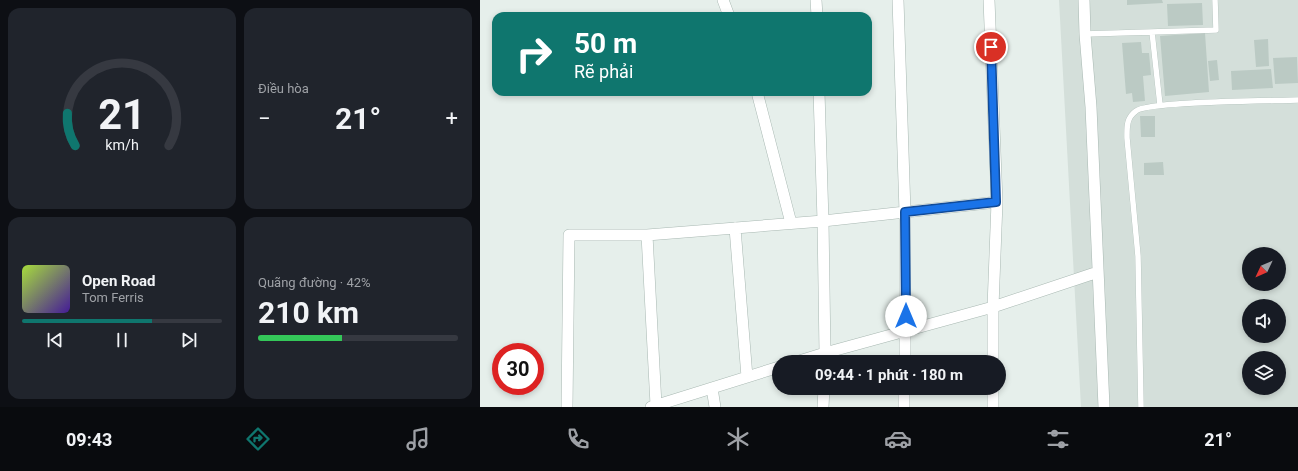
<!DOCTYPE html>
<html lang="vi">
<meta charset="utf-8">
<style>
body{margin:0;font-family:Roboto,sans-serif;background:#20242c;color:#f1f3f6;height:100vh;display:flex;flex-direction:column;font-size:15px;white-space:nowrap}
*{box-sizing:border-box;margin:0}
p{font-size:13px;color:#9ea1a6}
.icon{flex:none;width:22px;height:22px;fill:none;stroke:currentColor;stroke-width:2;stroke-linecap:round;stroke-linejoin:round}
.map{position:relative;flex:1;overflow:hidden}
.panel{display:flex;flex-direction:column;gap:8px;padding:8px;background:#0d0f14;width:480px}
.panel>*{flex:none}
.hud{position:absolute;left:12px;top:12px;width:380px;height:84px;border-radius:12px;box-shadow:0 2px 6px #0003;background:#0f766e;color:#fff;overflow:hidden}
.needle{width:26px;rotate:226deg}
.fabs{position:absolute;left:762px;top:247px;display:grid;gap:8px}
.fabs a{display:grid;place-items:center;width:44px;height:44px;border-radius:50%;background:#171b24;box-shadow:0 2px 6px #0003;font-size:20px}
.speed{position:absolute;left:12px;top:343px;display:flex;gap:8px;font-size:20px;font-weight:700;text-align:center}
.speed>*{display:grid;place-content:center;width:52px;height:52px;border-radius:50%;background:#171b24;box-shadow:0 2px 6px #0003;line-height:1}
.speed .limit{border:6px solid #d22;background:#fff;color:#111}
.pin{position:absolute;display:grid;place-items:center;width:34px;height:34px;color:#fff;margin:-17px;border:2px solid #fff;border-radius:50%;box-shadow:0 1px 4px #0007}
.me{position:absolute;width:44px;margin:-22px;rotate:0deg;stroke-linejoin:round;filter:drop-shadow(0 0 3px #0008)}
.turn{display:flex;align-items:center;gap:14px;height:84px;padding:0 16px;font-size:18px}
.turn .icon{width:52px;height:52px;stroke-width:2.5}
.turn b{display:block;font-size:28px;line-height:34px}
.big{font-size:30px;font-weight:700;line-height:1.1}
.panel .widget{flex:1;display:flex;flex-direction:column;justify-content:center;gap:6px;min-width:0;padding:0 14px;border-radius:12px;background:#20242c}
.panel .dial{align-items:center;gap:0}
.dial svg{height:104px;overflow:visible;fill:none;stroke:#363941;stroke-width:7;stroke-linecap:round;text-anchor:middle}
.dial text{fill:#f1f3f6;stroke:none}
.song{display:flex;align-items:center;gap:12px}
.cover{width:48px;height:48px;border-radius:6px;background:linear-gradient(135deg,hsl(80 70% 55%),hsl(260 70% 35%))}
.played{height:4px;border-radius:2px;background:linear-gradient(90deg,#0f766e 65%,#363941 65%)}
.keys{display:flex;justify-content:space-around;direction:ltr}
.heat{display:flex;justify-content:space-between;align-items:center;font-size:22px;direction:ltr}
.charge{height:6px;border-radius:3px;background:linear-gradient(90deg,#34c759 42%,#363941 0)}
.panel .tiles{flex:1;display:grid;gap:8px;grid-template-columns:repeat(2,1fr)}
.trip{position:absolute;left:292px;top:355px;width:234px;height:40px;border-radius:20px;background:#171b24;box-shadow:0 2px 6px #0003;font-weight:700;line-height:40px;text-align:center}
.dock{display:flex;height:64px;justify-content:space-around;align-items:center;background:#090b0e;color:#9ea1a6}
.dock .icon{width:28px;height:28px}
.dock .selected{color:#0f766e}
.dock b{font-size:18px;color:#f1f3f6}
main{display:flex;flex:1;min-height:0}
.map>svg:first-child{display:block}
.built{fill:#d4dfda;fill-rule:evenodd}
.building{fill:#bbcac4}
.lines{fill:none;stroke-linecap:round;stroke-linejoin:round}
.service-casing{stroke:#a8b8b2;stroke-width:6}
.minor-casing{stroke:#a8b8b2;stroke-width:12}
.service{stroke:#fff;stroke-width:5.5}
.minor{stroke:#fff;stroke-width:11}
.route-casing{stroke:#114b97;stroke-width:10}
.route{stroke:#1a73e8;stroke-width:7}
</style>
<main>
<section class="panel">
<div class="tiles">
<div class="widget dial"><svg viewBox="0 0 100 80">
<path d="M14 69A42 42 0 1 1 86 69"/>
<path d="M14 69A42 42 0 0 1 8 44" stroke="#0f766e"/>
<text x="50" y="56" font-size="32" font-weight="700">21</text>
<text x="50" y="72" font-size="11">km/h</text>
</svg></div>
<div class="widget"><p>Điều hòa</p>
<div class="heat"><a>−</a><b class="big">21°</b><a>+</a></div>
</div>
<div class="widget">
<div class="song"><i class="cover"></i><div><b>Open Road</b><p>Tom Ferris</p></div></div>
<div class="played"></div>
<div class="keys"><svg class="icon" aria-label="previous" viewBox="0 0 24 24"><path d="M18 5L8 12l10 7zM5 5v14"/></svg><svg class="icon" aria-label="pause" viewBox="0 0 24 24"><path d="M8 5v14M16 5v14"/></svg><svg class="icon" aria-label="next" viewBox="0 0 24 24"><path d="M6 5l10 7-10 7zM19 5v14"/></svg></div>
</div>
<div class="widget"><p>Quãng đường · 42%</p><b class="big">210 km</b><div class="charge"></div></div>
</div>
</section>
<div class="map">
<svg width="818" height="407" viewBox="0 0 818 407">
<rect width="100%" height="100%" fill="#e6efeb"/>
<path class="built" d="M579 0H818V407H601ZM769 254H799V284H769ZM769 306H799V336H769ZM769 358H799V388H769Z"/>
<path class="building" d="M647 0H682L683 3 647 5Z
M722 3 723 25 688 26 687 4Z
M725 33 729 92 685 96 680 36Z
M788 39 789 66 776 67 774 40Z
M661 42 662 53H669L671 75 663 76 665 101 653 102 652 93 646 94 642 43Z
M817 57 818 83 795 84 793 58Z
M737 60 739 80 730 81 728 61Z
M791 69 793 88 752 90 751 71Z
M660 116H675V137H661Z
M683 162 684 175H664V163Z"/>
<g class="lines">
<g class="service-casing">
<path id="service" d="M672 32 680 105
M605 34 736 30 735 0
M661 407 658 256 647 138C647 128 646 118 656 111 668 101 794 101 818 100"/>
</g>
<g class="minor-casing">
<path id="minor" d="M243 0 249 16
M336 0 337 16
M418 0 425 212V362
M604 0 605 34 611 107 624 407
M277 92 311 223
M339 92 343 221 345 353 513 307 517 202 509 0
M255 228 267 377
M167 235 176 405
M316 362 345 353V362
M513 362V307L618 272
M232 388 235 407
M513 388V407
M87 407 89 235H167L343 221 517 202
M171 407 299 367
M343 407 344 388
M424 407V388"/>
</g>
<use href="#service" class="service"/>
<use href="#minor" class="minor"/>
</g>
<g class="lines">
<g class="route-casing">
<path id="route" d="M426 316 425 212 516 202 511 47"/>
</g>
<use href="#route" class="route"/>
</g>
</svg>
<div class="fabs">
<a><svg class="needle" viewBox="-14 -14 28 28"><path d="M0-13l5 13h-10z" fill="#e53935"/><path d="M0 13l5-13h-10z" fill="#9ea1a6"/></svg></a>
<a><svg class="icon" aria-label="sound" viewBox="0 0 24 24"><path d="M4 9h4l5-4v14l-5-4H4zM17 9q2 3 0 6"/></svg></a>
<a><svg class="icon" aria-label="layers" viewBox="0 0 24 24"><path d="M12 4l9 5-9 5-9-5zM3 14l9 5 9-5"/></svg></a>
</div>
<div class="speed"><div class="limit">30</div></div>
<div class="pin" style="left:511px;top:47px;background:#d93025"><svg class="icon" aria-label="arrive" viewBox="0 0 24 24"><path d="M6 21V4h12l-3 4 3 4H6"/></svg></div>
<svg class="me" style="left:426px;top:316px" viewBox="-20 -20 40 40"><circle r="19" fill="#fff"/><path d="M0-13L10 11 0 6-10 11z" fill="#1a73e8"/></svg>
<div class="trip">09:44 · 1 phút · 180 m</div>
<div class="hud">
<div class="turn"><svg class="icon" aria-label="right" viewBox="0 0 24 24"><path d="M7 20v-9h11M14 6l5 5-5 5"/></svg><div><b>50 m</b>Rẽ phải</div></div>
</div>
</div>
</main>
<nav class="dock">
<b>09:43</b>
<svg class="icon selected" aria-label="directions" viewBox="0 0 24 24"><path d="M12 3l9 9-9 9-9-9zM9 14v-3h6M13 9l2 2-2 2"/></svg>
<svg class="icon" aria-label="music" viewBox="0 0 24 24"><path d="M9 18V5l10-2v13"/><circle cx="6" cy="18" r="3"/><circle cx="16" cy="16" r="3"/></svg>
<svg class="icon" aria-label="phone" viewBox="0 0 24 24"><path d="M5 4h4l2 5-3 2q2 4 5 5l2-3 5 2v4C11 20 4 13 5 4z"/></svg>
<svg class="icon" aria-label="climate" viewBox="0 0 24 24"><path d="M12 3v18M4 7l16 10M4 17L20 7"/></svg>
<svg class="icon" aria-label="car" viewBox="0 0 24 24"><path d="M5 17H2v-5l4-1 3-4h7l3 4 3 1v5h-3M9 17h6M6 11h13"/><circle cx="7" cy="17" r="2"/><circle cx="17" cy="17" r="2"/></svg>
<svg class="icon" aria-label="filters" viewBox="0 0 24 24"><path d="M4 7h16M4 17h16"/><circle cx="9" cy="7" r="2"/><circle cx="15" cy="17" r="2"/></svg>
<b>21°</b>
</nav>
